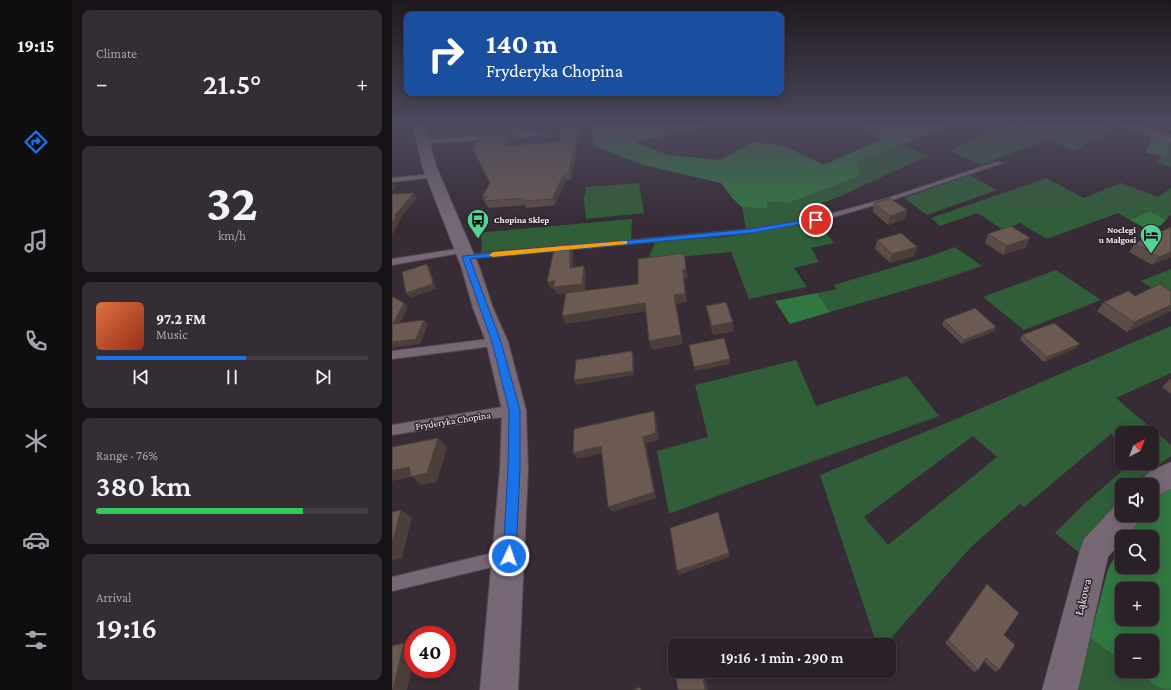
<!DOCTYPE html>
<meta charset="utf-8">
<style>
body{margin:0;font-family:"Crimson Pro",serif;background:#352d34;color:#f1f3f6;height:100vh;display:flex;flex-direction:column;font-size:15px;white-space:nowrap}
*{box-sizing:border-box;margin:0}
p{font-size:13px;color:#a5a3a8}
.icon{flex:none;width:22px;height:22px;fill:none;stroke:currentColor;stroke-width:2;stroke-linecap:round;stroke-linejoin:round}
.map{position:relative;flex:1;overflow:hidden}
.panel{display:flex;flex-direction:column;gap:10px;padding:10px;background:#171216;width:320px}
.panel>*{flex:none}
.top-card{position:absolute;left:12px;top:12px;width:380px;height:84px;border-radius:8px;box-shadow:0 2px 10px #0003,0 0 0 1px #453e45;background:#1a4fa0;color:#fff;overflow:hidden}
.needle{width:26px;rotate:42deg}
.buttons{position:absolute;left:723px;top:426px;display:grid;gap:8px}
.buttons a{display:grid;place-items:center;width:44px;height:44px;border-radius:8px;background:#292028;box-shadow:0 2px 10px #0003,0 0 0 1px #453e45;font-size:20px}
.speed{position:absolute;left:12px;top:626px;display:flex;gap:8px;font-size:20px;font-weight:700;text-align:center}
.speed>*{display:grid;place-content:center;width:52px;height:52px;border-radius:50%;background:#292028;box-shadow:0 2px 10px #0003,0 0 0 1px #453e45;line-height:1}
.speed .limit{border:6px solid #d22;background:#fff;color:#111}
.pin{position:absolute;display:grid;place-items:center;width:34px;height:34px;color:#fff;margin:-17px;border:2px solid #fff;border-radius:50%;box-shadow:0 1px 4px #0007}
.me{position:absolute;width:44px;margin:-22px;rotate:3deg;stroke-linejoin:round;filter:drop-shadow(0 0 3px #0008)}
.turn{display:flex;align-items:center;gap:14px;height:84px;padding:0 16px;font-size:18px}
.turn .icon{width:52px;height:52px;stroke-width:2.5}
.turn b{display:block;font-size:28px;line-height:34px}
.big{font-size:30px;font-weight:600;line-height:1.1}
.panel .tile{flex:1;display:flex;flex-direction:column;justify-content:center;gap:6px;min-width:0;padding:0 14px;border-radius:8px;background:#352d34}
.panel .dial{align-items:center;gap:0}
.dial b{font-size:52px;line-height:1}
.song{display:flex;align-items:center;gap:12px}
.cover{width:48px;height:48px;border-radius:6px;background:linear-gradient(135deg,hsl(20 70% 55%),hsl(10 70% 35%))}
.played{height:4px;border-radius:2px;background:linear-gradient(90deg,#1a73e8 55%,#453e45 55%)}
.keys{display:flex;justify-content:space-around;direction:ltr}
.heat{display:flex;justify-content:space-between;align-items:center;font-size:22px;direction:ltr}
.charge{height:6px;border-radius:3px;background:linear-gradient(90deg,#34c759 76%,#453e45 0)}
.trip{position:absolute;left:276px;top:638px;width:228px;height:40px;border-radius:8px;background:#292028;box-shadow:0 2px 10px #0003,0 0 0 1px #453e45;font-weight:600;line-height:40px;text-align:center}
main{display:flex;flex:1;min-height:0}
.tabs{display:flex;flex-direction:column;width:72px;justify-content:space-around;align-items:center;background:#100d10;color:#a5a3a8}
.tabs .icon{width:28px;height:28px}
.tabs .active{color:#1a73e8}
.tabs b{font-size:18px;color:#f1f3f6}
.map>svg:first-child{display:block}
.green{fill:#305e38;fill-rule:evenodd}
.forest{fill:#317740;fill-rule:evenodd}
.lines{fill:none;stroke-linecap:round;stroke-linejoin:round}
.service-casing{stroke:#524952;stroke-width:2}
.minor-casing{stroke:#524952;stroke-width:1}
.tertiary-casing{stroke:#524952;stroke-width:2}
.service{fill:#766875;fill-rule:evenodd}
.minor{fill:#766875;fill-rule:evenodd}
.tertiary{fill:#766875;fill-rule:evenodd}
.wall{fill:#5b4d46}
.shaded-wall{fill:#4a3f39}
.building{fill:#6a5a51;stroke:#4a3f39}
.route{fill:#1a73e8;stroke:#114b97}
.slow{fill:#f59e0b}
.labels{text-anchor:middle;stroke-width:3;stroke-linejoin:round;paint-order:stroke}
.far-poi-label{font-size:9px;font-weight:bold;fill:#f7eff6;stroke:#2d222c;text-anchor:start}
.street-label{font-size:10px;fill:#f7eff6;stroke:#2d222c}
.near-street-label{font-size:12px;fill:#f7eff6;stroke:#2d222c}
</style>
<main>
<nav class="tabs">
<b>19:15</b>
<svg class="icon active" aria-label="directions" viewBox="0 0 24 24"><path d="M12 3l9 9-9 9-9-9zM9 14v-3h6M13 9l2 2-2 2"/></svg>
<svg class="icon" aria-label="music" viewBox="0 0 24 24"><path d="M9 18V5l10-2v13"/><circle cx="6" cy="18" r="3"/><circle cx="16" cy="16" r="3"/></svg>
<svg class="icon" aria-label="phone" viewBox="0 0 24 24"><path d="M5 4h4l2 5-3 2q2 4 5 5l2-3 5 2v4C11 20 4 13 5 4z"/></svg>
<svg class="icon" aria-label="climate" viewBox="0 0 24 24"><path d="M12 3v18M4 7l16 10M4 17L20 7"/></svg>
<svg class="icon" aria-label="car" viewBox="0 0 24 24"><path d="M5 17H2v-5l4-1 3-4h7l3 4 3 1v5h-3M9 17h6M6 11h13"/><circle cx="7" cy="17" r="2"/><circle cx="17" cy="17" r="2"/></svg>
<svg class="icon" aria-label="filters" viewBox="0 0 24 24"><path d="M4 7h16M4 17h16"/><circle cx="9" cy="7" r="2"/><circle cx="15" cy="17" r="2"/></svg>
</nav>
<section class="panel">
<div class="tile"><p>Climate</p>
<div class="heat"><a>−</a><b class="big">21.5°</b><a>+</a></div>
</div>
<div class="tile dial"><b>32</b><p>km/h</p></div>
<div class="tile">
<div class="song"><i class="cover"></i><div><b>97.2 FM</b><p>Music</p></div></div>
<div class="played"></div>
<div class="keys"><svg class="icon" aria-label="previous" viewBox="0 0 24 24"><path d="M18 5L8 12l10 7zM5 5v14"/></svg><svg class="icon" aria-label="pause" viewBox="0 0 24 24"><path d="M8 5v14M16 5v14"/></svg><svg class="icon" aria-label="next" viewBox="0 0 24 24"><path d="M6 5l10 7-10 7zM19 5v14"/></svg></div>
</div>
<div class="tile"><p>Range · 76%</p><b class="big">380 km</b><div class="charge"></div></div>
<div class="tile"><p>Arrival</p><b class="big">19:16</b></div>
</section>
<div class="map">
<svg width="779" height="690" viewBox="0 0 779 690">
<rect width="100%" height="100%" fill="#372b36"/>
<path class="green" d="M121 125 140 131 128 135 39 140 37 131 41 130V133Z
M616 125H720L709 136 682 151 655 139 590 165 558 151 592 135C601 137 609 129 616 125Z
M774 139 779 140V167L766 163 769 156H772Z
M512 144 536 157 526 160 449 196 408 211 416 219 354 229 350 207 375 209V202L397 203 468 176 466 160Z
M578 175 605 190 535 215 512 198Z
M654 178 692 198 729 183 766 197 779 188V214L774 220 758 211 738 220 726 213 655 239 628 223 611 230 586 213 548 226 539 218Z
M247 183 252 213 194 219 192 199 194 187Z
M240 219 239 240 89 252 90 248 89 236 83 233Z
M426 223 442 243 419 248 427 262 402 268 415 287 357 299 339 252 256 260 263 242 333 237Z
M563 247 590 266 552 279 438 312 425 293 445 289 442 285 539 256Z
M779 269V301L749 281Z
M664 270 709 300 632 330 591 297Z
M779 326V373L724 398 779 445V456L739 485H730V497L689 554 663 533 691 505 739 463H760V433H730V443L719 434 632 507 628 504 579 547 493 645H485L428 475 564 419ZM581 436 605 457 496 545 472 517Z
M404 360 424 406 515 376 547 416C457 449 366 480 277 514L265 451 316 437 303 385Z
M698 638 730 661V671H743L758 682 775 690H683Z"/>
<path class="forest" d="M199 125H319L243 142 276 155 329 160 361 142 390 145 432 165 490 139 468 125H557L512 144 466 160 468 176 397 203 375 202V209L350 207 340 198 329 183 252 165 203 146Z
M761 135 774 139 778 147 772 156 753 152Z
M758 211 774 220 769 225 757 230 738 220Z
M425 293 438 312 398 324 383 301Z
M779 487V690C766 690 753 678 743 671H760V641H730V661L698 638 716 569 730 544V567H760V537H734L745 515H760V501ZM730 589H760V619H730Z"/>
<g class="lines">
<g class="service-casing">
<path id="service" d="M150 132 153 134 152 135 30 144 27 142 30 140Z
M605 162 610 163 500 200 424 222 359 233 74 259 70 257 74 255 359 229 423 218 496 198Z
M41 174 44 176 43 177 0 182V178Z
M71 248 75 250 74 252 0 265V259Z
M105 338 109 339 110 342 109 345 0 359V351Z
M122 405 126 407 128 410 126 413 122 415 0 435V425Z
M113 550 118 552 120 557 118 562 113 564 0 591V577Z"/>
</g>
<g class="minor-casing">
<path id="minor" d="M728 125H746L779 135V143L730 127Z
M779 462V489L760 499V485H747C752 472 766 467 779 462Z
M730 503V515H748L744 525 734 537H730V541L716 557 686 690H650L688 550 692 539 724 505Z"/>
</g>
<g class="tertiary-casing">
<path id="tertiary" d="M21 125H33L44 166 87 266 101 308 116 342 134 410 136 469 126 690H88L108 469 110 410 94 342 81 308 69 266 30 166Z"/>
</g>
<use href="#service" class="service"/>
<use href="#minor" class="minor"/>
<use href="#tertiary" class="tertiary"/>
</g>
<path class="wall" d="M55 125H134L129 132 98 134 96 129 58 130Z
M189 126 179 180H174L163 205 134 208 133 205 96 208 90 197 98 183 81 149 124 139 120 146 167 142Z
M482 203 515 210 513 219 496 225 481 212Z
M779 227V257L760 265 737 252 743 243Z
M596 234 634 247 611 255 593 243Z
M485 240 522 256 498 263 483 249Z
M779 291 735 332 705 311 712 302 743 296Z
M314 306 341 322 342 331 321 335 316 315Z
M552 320 602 331 570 344 550 325Z
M630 335 684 348 652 362 628 340Z
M779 378V394L770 387Z
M595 584 612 635 607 670 603 672 592 661 586 670 582 672 553 643 592 588Z"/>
<path class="shaded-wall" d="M126 125H134L129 132Z
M187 125H189V126L179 180 177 173Z
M122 132 124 139 115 152 112 146Z
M172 174 174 180 163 205 160 199Z
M0 183 3 187 0 190Z
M22 193 25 198 7 220 8 221 0 235V224L2 216Z
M515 210 513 219 496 225 498 216Z
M638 238 634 247 611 255 615 246Z
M178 244 181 251V275L178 268Z
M525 247 522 256 498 263 500 254Z
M779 252V257L760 265 767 257Z
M292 253 296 278H292L295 302 284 304 291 344 260 350 257 341 282 295 291 270Z
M35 264 38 269 44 289 18 298 14 293Z
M192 266 194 273 193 291 165 294 162 289H159L155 282Z
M12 303 16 307 5 329 1 324Z
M253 303 256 311 174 324 170 316Z
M779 305V311L735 332 742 322Z
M32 320 36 325 28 344 0 348V342Z
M341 322 342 331 321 335 320 326Z
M604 327 602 331 570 344 572 340Z
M688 344 684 348 652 362 655 357Z
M240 351 242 356V375L184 385 182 380Z
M338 359V364L303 371 302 367Z
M262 411 264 418 267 440 254 443 264 498 220 512 216 507 251 437Z
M46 438 55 447 45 482 29 485 20 477 0 481V471Z
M209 446 212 453 185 459 181 453Z
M9 510 20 517 10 558 0 561V544Z
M337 553 338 557 287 575 285 571Z
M12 643 21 646V664L15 690H1Z
M310 671H311L312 672 316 690H313Z"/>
<path class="building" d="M97 125H127L95 127Z
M168 125H187L177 173 172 174 160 199 131 201 132 198 92 201 95 196 90 197 98 183 81 149 91 135 122 132 112 146 167 142Z
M22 193 2 216H5L0 224V194Z
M498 198 515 210 498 216 482 203Z
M619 226 638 238 615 246 596 234Z
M779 227V252L767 257 743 243Z
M509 233 525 247 500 254 485 240Z
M178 244V268L192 266 190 284 161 287 163 281 155 282 163 245Z
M292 253 294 269 291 270 293 294 282 295 289 335 257 341 253 303 170 316 174 293 246 284V259Z
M35 264 41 284 14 293 10 272Z
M768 284 779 291V305L742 322 712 302 736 291 743 296Z
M1 297 12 303 1 324 32 320 24 339 0 342V298Z
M334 302 341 322 320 326 314 306Z
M583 308 604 327 572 340 552 320Z
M662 323 688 344 655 357 630 335Z
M332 338 338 359 302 367 297 345Z
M240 351 241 371 182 380 184 360Z
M262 411 264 433 251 437 262 492 216 507 209 446 181 453 182 429Z
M46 438 35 473 19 477 17 467 0 471V447Z
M9 510 0 544V512Z
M326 512 337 553 285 571 278 528Z
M595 584 627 613 612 635 623 645 607 670 594 658 586 670 556 640Z
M12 643 1 690H0V646Z
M303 671H310L313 690H286L284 679Z
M248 687 249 690H241Z"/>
<linearGradient id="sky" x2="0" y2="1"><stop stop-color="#1e181e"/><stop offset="0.57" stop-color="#4d4a5d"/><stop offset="1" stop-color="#4d4a5d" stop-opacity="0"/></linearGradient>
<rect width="779" height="221" fill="url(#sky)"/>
<path class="route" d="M424 218 427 220 426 221 359 233 78 259 109 342 128 410V468L124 556 122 561 117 563 113 561 111 556 116 468 117 410 100 342 70 257 71 256 359 229Z"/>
<path class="slow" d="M232 241H235V244L101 257 97 255 101 252Z"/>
<defs>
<g id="bus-pin" transform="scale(1.15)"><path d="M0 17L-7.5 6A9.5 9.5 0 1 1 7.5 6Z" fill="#54d395" stroke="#2d222c"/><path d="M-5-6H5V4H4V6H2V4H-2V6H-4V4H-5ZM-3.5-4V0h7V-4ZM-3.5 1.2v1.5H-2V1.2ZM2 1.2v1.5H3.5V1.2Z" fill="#111"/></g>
<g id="hotel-pin" transform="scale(1.15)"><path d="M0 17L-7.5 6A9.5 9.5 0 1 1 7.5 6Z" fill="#54d395" stroke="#2d222c"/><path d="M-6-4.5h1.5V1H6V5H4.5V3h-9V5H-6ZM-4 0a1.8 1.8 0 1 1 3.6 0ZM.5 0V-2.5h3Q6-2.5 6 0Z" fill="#111"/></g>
</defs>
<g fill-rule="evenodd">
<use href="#bus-pin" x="86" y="220"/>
<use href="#hotel-pin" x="759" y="235"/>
</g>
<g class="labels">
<g class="far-poi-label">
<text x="102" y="223">Chopina Sklep</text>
<text x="744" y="233" text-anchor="end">Noclegi<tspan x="744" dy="10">u Małgosi</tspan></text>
</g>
<g class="street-label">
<text transform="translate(61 420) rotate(-9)" y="4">Fryderyka Chopina</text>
</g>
<g class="near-street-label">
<text transform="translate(691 597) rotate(-76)" y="4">Łąkowa</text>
</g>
</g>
</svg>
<div class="buttons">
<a><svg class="needle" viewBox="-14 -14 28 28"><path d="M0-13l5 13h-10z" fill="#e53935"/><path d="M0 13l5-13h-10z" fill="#a5a3a8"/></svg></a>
<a><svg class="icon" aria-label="sound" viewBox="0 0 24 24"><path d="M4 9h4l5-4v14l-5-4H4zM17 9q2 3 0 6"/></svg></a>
<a><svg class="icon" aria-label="search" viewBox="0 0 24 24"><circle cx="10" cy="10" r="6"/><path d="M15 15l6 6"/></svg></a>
<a>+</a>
<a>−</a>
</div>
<div class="speed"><div class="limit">40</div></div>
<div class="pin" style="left:424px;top:220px;background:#d93025"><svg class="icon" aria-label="arrive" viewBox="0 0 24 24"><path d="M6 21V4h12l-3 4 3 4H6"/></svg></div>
<svg class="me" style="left:117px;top:556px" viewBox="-20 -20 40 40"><circle r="17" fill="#1a73e8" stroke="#fff" stroke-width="3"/><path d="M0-11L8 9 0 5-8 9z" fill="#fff"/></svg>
<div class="trip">19:16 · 1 min · 290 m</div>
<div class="top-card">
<div class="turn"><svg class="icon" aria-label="right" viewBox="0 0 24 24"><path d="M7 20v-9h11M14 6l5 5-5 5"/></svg><div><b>140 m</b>Fryderyka Chopina</div></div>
</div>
</div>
</main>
